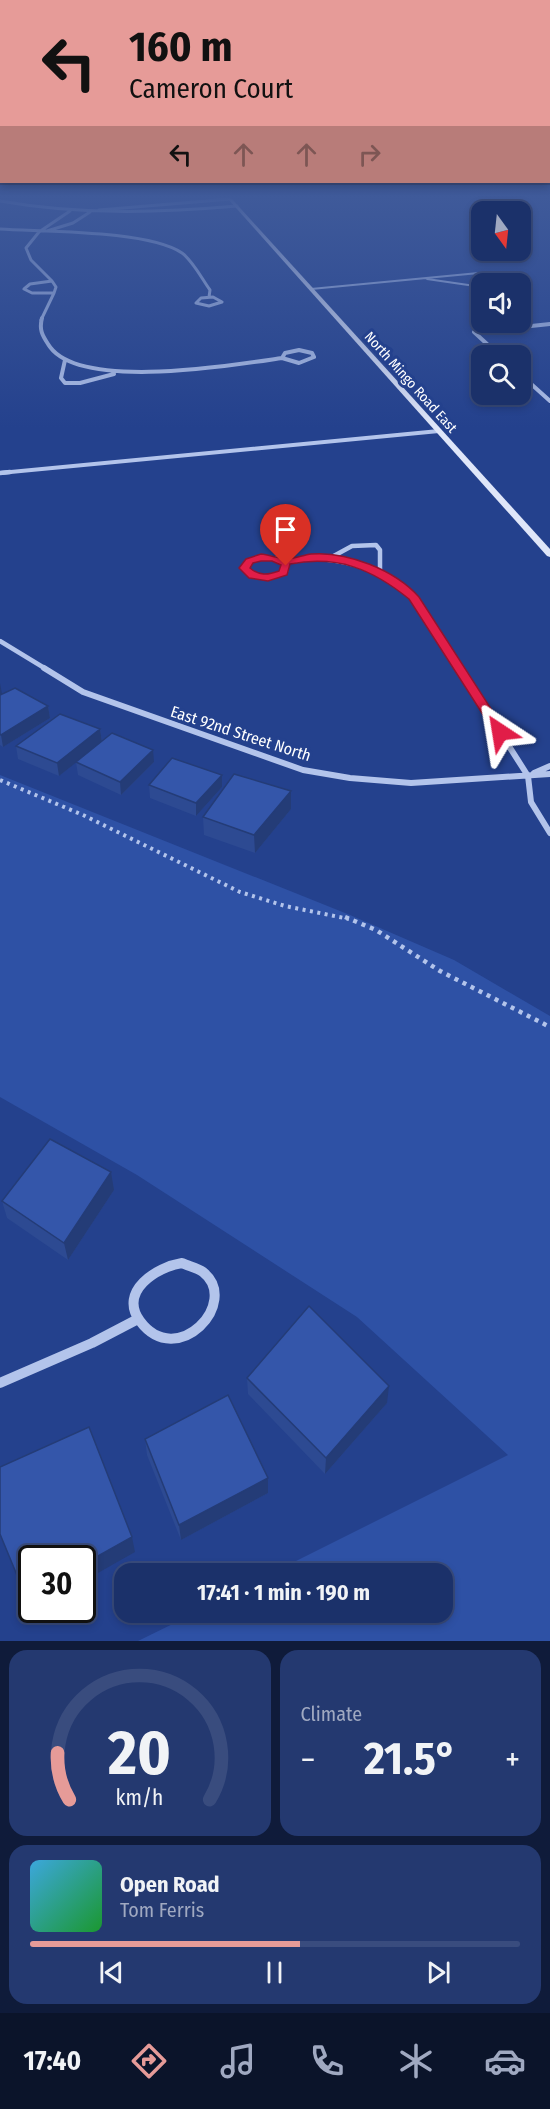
<!DOCTYPE html>
<meta charset="utf-8">
<style>
body{margin:0;font-family:"Fira Sans Condensed",sans-serif;background:#243970;color:#f1f3f6;height:100vh;display:flex;flex-direction:column;font-size:22px;white-space:nowrap}
*{box-sizing:border-box;margin:0}
p{font-size:20px;color:#a0a9c1}
.icon{flex:none;width:33px;height:33px;fill:none;stroke:currentColor;stroke-width:2;stroke-linecap:round;stroke-linejoin:round}
.map{position:relative;height:1641px;overflow:hidden}
.side{display:flex;flex-direction:column;gap:9px;padding:9px;background:#0f1b3a;flex:1}
.side>*{flex:none}
.hud{position:absolute;left:0px;top:0px;width:550px;height:183px;box-shadow:0 3px 9px #0003,0 0 0 2px #394c7e;background:#e69b98;color:#111;overflow:hidden}
.needle{width:39px;rotate:165deg}
.controls{position:absolute;left:471px;top:201px;display:grid;gap:12px}
.controls a{display:grid;place-items:center;width:60px;height:60px;border-radius:12px;background:#1b316a;box-shadow:0 3px 9px #0003,0 0 0 2px #394c7e;font-size:30px}
.speed{position:absolute;left:18px;top:1545px;display:flex;gap:12px;font-size:30px;font-weight:700;text-align:center}
.speed>*{display:grid;place-content:center;width:78px;height:78px;border-radius:50%;background:#1b316a;box-shadow:0 3px 9px #0003,0 0 0 2px #394c7e;line-height:1}
.speed .limit{border:3px solid #111;border-radius:9px;background:#fff;color:#111}
.pin{position:absolute;display:grid;place-items:center;width:51px;height:51px;color:#fff;margin:-62px -26px;border-radius:50% 50% 50% 0;rotate:-45deg;box-shadow:0 0 6px #0007}
.pin .icon{rotate:45deg}
.me{position:absolute;width:66px;margin:-33px;rotate:327deg;stroke-linejoin:round;filter:drop-shadow(0 0 4px #0008)}
.turn{display:flex;align-items:center;gap:21px;height:126px;padding:0 30px;font-size:27px}
.turn .icon{width:78px;height:78px;stroke-width:2.5}
.turn b{display:block;font-size:42px;line-height:51px}
.lanes{display:flex;align-items:center;height:57px;padding:0 30px;background:#0003;justify-content:center;gap:30px;direction:ltr}
.lanes .off{opacity:.35}
.big{font-size:45px;font-weight:700;line-height:1.1}
.side .tile{flex:1;display:flex;flex-direction:column;justify-content:center;gap:9px;min-width:0;padding:0 21px;border-radius:18px;background:#243970}
.side .dial{align-items:center;gap:0}
.dial svg{height:156px;overflow:visible;fill:none;stroke:#394c7e;stroke-width:7;stroke-linecap:round;text-anchor:middle}
.dial text{fill:#f1f3f6;stroke:none}
.song{display:flex;align-items:center;gap:18px}
.cover{width:72px;height:72px;border-radius:9px;background:linear-gradient(135deg,hsl(200 70% 55%),hsl(130 70% 35%))}
.played{height:6px;border-radius:3px;background:linear-gradient(90deg,#e69b98 55%,#394c7e 55%)}
.keys{display:flex;justify-content:space-around;direction:ltr}
.heat{display:flex;justify-content:space-between;align-items:center;font-size:33px;direction:ltr}
.side .tiles{flex:1;display:grid;gap:9px;grid-template-columns:1fr 1fr}
.tile:last-child{grid-column:span 2}
.trip{position:absolute;left:114px;top:1563px;width:339px;height:60px;border-radius:18px;background:#1b316a;box-shadow:0 3px 9px #0003,0 0 0 2px #394c7e;font-weight:700;line-height:60px;text-align:center}
.menu{display:flex;height:96px;justify-content:space-around;align-items:center;background:#0b142a;color:#a0a9c1}
.menu .icon{width:42px;height:42px}
.menu .on{color:#e69b98}
.menu b{font-size:27px;color:#f1f3f6}
.map>svg:first-child{display:block}
.green{fill:#2e51a5}
.lines{fill:none;stroke-linecap:round;stroke-linejoin:round}
.path-far1{stroke:#b3c4eb;stroke-width:4;stroke-dasharray:3 4.5;stroke-linecap:butt}
.path{stroke:#b3c4eb;stroke-width:4.5;stroke-dasharray:4 5;stroke-linecap:butt}
.lane{stroke:#b3c4eb;stroke-width:2}
.street-far4{stroke:#b3c4eb;stroke-width:3}
.street-far3{stroke:#b3c4eb;stroke-width:4}
.street-far2{stroke:#b3c4eb;stroke-width:4.5}
.street-far1{stroke:#b3c4eb;stroke-width:6}
.street{stroke:#b3c4eb;stroke-width:10}
.secondary{fill:#dfe6f9;fill-rule:evenodd}
.wall{fill:#2d4a92}
.shaded-wall{fill:#243c77}
.building{fill:#3456aa;stroke:#243c77;stroke-width:1.5}
.route{fill:#e11d48;stroke:#92132f;stroke-width:1.5;fill-rule:evenodd}
.labels{text-anchor:middle;stroke-width:6;stroke-linejoin:round;paint-order:stroke}
.far-street-label{font-size:14px;fill:#fff;stroke:#24418d}
.street-label{font-size:16px;fill:#fff;stroke:#24418d}
</style>
<div class="map">
<svg width="550" height="1641" viewBox="0 0 550 1641">
<rect width="100%" height="100%" fill="#24418d"/>
<path class="green" d="M0 775 350 915 454 960 550 1016V1641H138L195 1613 442 1612V1574L272 1573 508 1455 357 1317 137 1175 0 1097Z"/>
<g class="lines">
<path class="path-far1" d="M0 780 83 815 240 892 285 906 349 919"/>
<path class="path" d="M345 917 376 930 440 971 550 1027"/>
<path class="lane" d="M427 279 482 287
M311 289 489 272 507 273 518 277 504 284"/>
<path class="street-far4" d="M0 201C79 215 157 213 237 206
M99 210 230 199
M0 229C44 232 148 230 182 253 193 261 202 279 210 290L209 297
M47 231 73 223 90 212
M52 281 31 260 26 248 39 232 70 211
M52 281 56 287 54 293H32L24 289 30 284Z
M213 297 222 302 209 306 196 303 201 298Z
M41 320 54 293"/>
<path class="street-far3" d="M42 318C39 329 42 335 48 344 76 392 234 365 282 358
M474 332 550 324
M474 332 500 356
M299 350 312 353 314 357 299 363 282 358 285 353Z
M65 360 61 378 65 383H80L114 374
M520 374 550 401
M0 473 439 431"/>
<path class="street-far2" d="M0 473 10 472
M263 557 278 559 286 564V571L266 578 246 572 247 563Z
M330 558 352 546 376 545 380 550V574
M284 562C323 555 358 560 391 582 399 586 408 592 414 598 431 620 445 646 459 669
M0 641 46 669"/>
<path class="street-far1" d="M44 668 83 692 303 770 350 778 411 783 550 774
M459 668 528 776 531 802 550 833
M534 773 550 766"/>
<path class="street" d="M182 1263C188 1266 198 1268 203 1272 241 1302 177 1371 140 1321 118 1291 157 1267 182 1263Z
M0 1383 92 1343 138 1319"/>
<path class="secondary" d="M228 199H232L550 549V557L547 556Z"/>
</g>
<path class="wall" d="M0 695 48 706 50 718 3 747 0 745Z
M100 729 102 741 154 762 121 795 78 775 76 762 81 758 59 776 18 759 16 746Z
M149 785 222 787 196 816 150 798Z
M291 791V809L255 853 204 835 203 817Z
M114 1190 68 1260 7 1218 2 1201Z
M247 1378 387 1403 325 1474 248 1394Z
M145 1439 268 1493 181 1540 147 1455Z"/>
<path class="shaded-wall" d="M0 683 2 694 0 695Z
M48 706 50 718 3 747 1 735Z
M100 729 102 742 59 776 57 763Z
M153 750 154 762 121 795 120 782Z
M222 775V787L196 816V803Z
M291 791V809L255 853 254 835Z
M111 1172 114 1190 68 1260 64 1243Z
M389 1386 387 1403 325 1474 326 1458Z
M268 1478V1493L181 1540 179 1525Z
M132 1537 135 1552 82 1582V1565Z
M32 1594V1610H34L31 1611 26 1597Z"/>
<path class="building" d="M15 688 48 706 1 735 0 734V695Z
M60 714 100 729 57 763 16 746Z
M112 733 153 750 120 782 76 762Z
M172 758 222 775 196 803 149 785Z
M234 774 291 791 254 835 203 817Z
M50 1139 111 1172 64 1243 2 1201Z
M309 1306 389 1386 326 1458 247 1378Z
M228 1395 268 1478 179 1525 145 1439Z
M89 1427 132 1537 82 1565V1558H32V1594L26 1597 0 1534V1467Z"/>
<linearGradient id="sky" x2="0" y2="1"><stop stop-color="#14244e"/><stop offset="0.46" stop-color="#3f5a9a"/><stop offset="1" stop-color="#3f5a9a" stop-opacity="0"/></linearGradient>
<rect width="550" height="428" fill="url(#sky)"/>
<path class="route" d="M261 554C270 555 280 559 288 559 296 558 304 555 311 554 347 551 395 570 419 597L506 732 505 735H496L409 599C372 569 338 555 290 564L287 575 268 581 249 578 239 568 246 559ZM261 561H272L281 565 279 571C268 575 259 576 250 568L253 563Z"/>
<g class="labels">
<g class="far-street-label">
<text transform="translate(411 382) rotate(48)" y="5">North Mingo Road East</text>
</g>
<g class="street-label">
<text transform="translate(241 733) rotate(18)" y="6">East 92nd Street North</text>
</g>
</g>
</svg>
<div class="controls">
<a><svg class="needle" viewBox="-14 -14 28 28"><path d="M0-13l5 13h-10z" fill="#e53935"/><path d="M0 13l5-13h-10z" fill="#a0a9c1"/></svg></a>
<a><svg class="icon" aria-label="sound" viewBox="0 0 24 24"><path d="M4 9h4l5-4v14l-5-4H4zM17 9q2 3 0 6"/></svg></a>
<a><svg class="icon" aria-label="search" viewBox="0 0 24 24"><circle cx="10" cy="10" r="6"/><path d="M15 15l6 6"/></svg></a>
</div>
<div class="speed"><div class="limit">30</div></div>
<div class="pin" style="left:286px;top:566px;background:#d93025"><svg class="icon" aria-label="arrive" viewBox="0 0 24 24"><path d="M6 21V4h12l-3 4 3 4H6"/></svg></div>
<svg class="me" style="left:500px;top:732px" viewBox="-20 -20 40 40"><path d="M0-17L14 15 0 8-14 15z" fill="#e11d48" stroke="#fff" stroke-width="4"/></svg>
<div class="trip">17:41 · 1 min · 190 m</div>
<div class="hud">
<div class="turn"><svg class="icon" aria-label="left" viewBox="0 0 24 24"><path d="M17 20v-9H6M10 6l-5 5 5 5"/></svg><div><b>160 m</b>Cameron Court</div></div>
<div class="lanes"><svg class="icon" aria-label="left" viewBox="0 0 24 24"><path d="M17 20v-9H6M10 6l-5 5 5 5"/></svg><svg class="icon off" aria-label="ahead" viewBox="0 0 24 24"><path d="M12 20V5M6 11l6-6 6 6"/></svg><svg class="icon off" aria-label="ahead" viewBox="0 0 24 24"><path d="M12 20V5M6 11l6-6 6 6"/></svg><svg class="icon off" aria-label="right" viewBox="0 0 24 24"><path d="M7 20v-9h11M14 6l5 5-5 5"/></svg></div>
</div>
</div>
<section class="side">
<div class="tiles">
<div class="tile dial"><svg viewBox="0 0 100 80">
<path d="M14 69A42 42 0 1 1 86 69"/>
<path d="M14 69A42 42 0 0 1 8 45" stroke="#e69b98"/>
<text x="50" y="56" font-size="32" font-weight="700">20</text>
<text x="50" y="72" font-size="11">km/h</text>
</svg></div>
<div class="tile"><p>Climate</p>
<div class="heat"><a>−</a><b class="big">21.5°</b><a>+</a></div>
</div>
<div class="tile">
<div class="song"><i class="cover"></i><div><b>Open Road</b><p>Tom Ferris</p></div></div>
<div class="played"></div>
<div class="keys"><svg class="icon" aria-label="previous" viewBox="0 0 24 24"><path d="M18 5L8 12l10 7zM5 5v14"/></svg><svg class="icon" aria-label="pause" viewBox="0 0 24 24"><path d="M8 5v14M16 5v14"/></svg><svg class="icon" aria-label="next" viewBox="0 0 24 24"><path d="M6 5l10 7-10 7zM19 5v14"/></svg></div>
</div>
</div>
</section>
<nav class="menu">
<b>17:40</b>
<svg class="icon on" aria-label="directions" viewBox="0 0 24 24"><path d="M12 3l9 9-9 9-9-9zM9 14v-3h6M13 9l2 2-2 2"/></svg>
<svg class="icon" aria-label="music" viewBox="0 0 24 24"><path d="M9 18V5l10-2v13"/><circle cx="6" cy="18" r="3"/><circle cx="16" cy="16" r="3"/></svg>
<svg class="icon" aria-label="phone" viewBox="0 0 24 24"><path d="M5 4h4l2 5-3 2q2 4 5 5l2-3 5 2v4C11 20 4 13 5 4z"/></svg>
<svg class="icon" aria-label="climate" viewBox="0 0 24 24"><path d="M12 3v18M4 7l16 10M4 17L20 7"/></svg>
<svg class="icon" aria-label="car" viewBox="0 0 24 24"><path d="M5 17H2v-5l4-1 3-4h7l3 4 3 1v5h-3M9 17h6M6 11h13"/><circle cx="7" cy="17" r="2"/><circle cx="17" cy="17" r="2"/></svg>
</nav>
